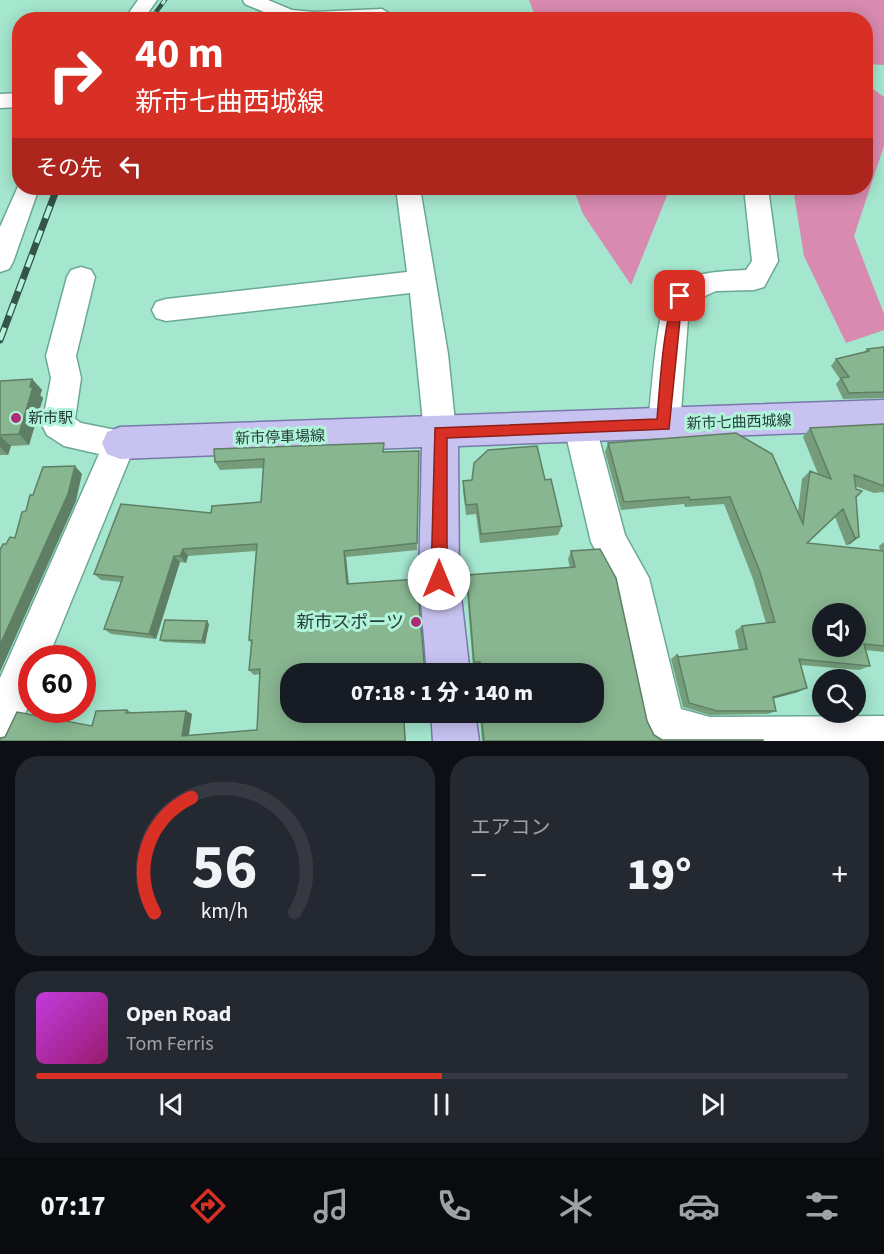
<!DOCTYPE html>
<html lang="ja">
<meta charset="utf-8">
<style>
body{margin:0;font-family:"Source Sans 3","Noto Sans JP",sans-serif;background:#242831;color:#f1f3f6;height:100vh;display:flex;flex-direction:column;font-size:22px;white-space:nowrap}
*{box-sizing:border-box;margin:0}
p{font-size:20px;color:#9ea1a6}
.icon{flex:none;width:33px;height:33px;fill:none;stroke:currentColor;stroke-width:2;stroke-linecap:round;stroke-linejoin:round}
.map{position:relative;height:741px;overflow:hidden}
.drawer{display:flex;flex-direction:column;gap:15px;padding:15px;background:#0d0f14;flex:1}
.drawer>*{flex:none}
.hud{position:absolute;left:12px;top:12px;width:861px;height:183px;border-radius:24px;box-shadow:0 3px 15px #0003;background:#d93025;color:#fff;overflow:hidden}
.controls{position:absolute;left:812px;top:603px;display:grid;gap:12px}
.controls a{display:grid;place-items:center;width:54px;height:54px;border-radius:50%;background:#171b24;box-shadow:0 3px 15px #0003;font-size:30px}
.speed{position:absolute;left:18px;top:645px;display:flex;gap:12px;font-size:30px;font-weight:700;text-align:center}
.speed>*{display:grid;place-content:center;width:78px;height:78px;border-radius:50%;background:#171b24;box-shadow:0 3px 15px #0003;line-height:1}
.speed .limit{border:9px solid #d22;background:#fff;color:#111}
.pin{position:absolute;display:grid;place-items:center;width:51px;height:51px;color:#fff;margin:-26px;border-radius:12px;box-shadow:0 3px 9px #0006}
.me{position:absolute;width:66px;margin:-33px;rotate:0deg;stroke-linejoin:round;filter:drop-shadow(0 0 4px #0008)}
.turn{display:flex;align-items:center;gap:21px;height:126px;padding:0 24px;font-size:27px}
.turn .icon{width:78px;height:78px;stroke-width:2.5}
.turn b{display:block;font-size:42px;line-height:51px}
.then{display:flex;align-items:center;height:57px;padding:0 24px;background:#0003;gap:12px;font-size:22px}
.big{font-size:45px;font-weight:800;line-height:1.1}
.drawer .widget{flex:1;display:flex;flex-direction:column;justify-content:center;gap:9px;min-width:0;padding:0 21px;border-radius:24px;background:#242831}
.drawer .dial{align-items:center;gap:0}
.dial svg{height:156px;overflow:visible;fill:none;stroke:#363941;stroke-width:7;stroke-linecap:round;text-anchor:middle}
.dial text{fill:#f1f3f6;stroke:none}
.song{display:flex;align-items:center;gap:18px}
.cover{width:72px;height:72px;border-radius:9px;background:linear-gradient(135deg,hsl(290 70% 55%),hsl(320 70% 35%))}
.played{height:6px;border-radius:3px;background:linear-gradient(90deg,#d93025 50%,#363941 50%)}
.keys{display:flex;justify-content:space-around;direction:ltr}
.heat{display:flex;justify-content:space-between;align-items:center;font-size:33px;direction:ltr}
.drawer .tiles{flex:1;display:grid;gap:15px;grid-template-columns:1fr 1fr}
.widget:last-child{grid-column:span 2}
.trip{position:absolute;left:280px;top:663px;width:324px;height:60px;border-radius:24px;background:#171b24;box-shadow:0 3px 15px #0003;font-weight:800;line-height:60px;text-align:center}
.dock{display:flex;height:96px;justify-content:space-around;align-items:center;background:#090b0e;color:#9ea1a6}
.dock .icon{width:42px;height:42px}
.dock .active{color:#d93025}
.dock b{font-size:27px;color:#f1f3f6}
.map>svg:first-child{display:block}
.forest{fill:#d88ab0}
.lines{fill:none;stroke-linecap:round;stroke-linejoin:round}
.minor-casing{stroke:#6aa993;stroke-width:3}
.major-casing{stroke:#777aa9;stroke-width:3}
.minor{fill:#fff;fill-rule:evenodd}
.major{fill:#c8c2f1;fill-rule:evenodd}
.rail-far1-casing{stroke:#345448;stroke-width:4.5}
.rail-casing{stroke:#345448;stroke-width:7}
.rail-far1{stroke:#b1f3db;stroke-width:3;stroke-dasharray:10;stroke-linecap:butt}
.rail{stroke:#b1f3db;stroke-width:4.5;stroke-dasharray:13;stroke-linecap:butt}
.wall{fill:#759d7c}
.shaded-wall{fill:#5f7f65}
.building{fill:#88b690;stroke:#5f7f65;stroke-width:1.5;fill-rule:evenodd}
.route{fill:#d93025;stroke:#8d1f18;stroke-width:1.5}
.poi-dot{fill:#ad2b77;stroke:#b1f3db;stroke-width:2}
.labels{text-anchor:middle;stroke-width:6;stroke-linejoin:round;paint-order:stroke}
.poi-label{font-size:15px;fill:#243f35;stroke:#b1f3db;text-anchor:start}
.street-label{font-size:15px;fill:#243f35;stroke:#b1f3db}
.near-poi-label{font-size:18px;fill:#243f35;stroke:#b1f3db;text-anchor:end}
</style>
<div class="map">
<svg width="884" height="741" viewBox="0 0 884 741">
<rect width="100%" height="100%" fill="#a4e6ce"/>
<path class="forest" d="M529 0H884V65L866 64V20L536 19Z
M866 84 884 97V146L854 236 884 314V330L846 343 804 256 793 188H866Z
M573 188H670L631 285 583 214Z"/>
<g class="lines">
<g class="minor-casing">
<path id="minor" d="M138 0H157L143 20H124Z
M243 0H268L292 10 314 12 382 9 392 15 387 20H283L245 4Z
M20 93V107L0 108V94Z
M20 182V188H39L13 262 9 269 0 272V227Z
M396 188H420L448 354 456 432 451 442 440 446 429 442 424 432 410 293 166 321 156 318 152 310 156 302 166 299 407 272Z
M744 188H768L778 261 764 287 754 290 716 291 692 302 688 319 680 425 675 435 664 439 653 435 648 425C651 402 657 300 671 288 689 272 723 271 746 270L752 261Z
M81 267 91 270 95 277 76 356 81 378 75 419 81 423 131 433 136 443 48 658H32V698L14 739 0 741V678L99 454 64 446 47 435 42 425 51 378 46 356 67 277 71 270Z
M580 413 591 417 596 427 625 535 649 578 681 709 710 717 884 716V741H656L650 738 644 724 614 584 591 542 564 427 569 417Z"/>
</g>
<g class="major-casing">
<path id="major" d="M884 400V430L458 446 459 579 470 674H427L419 579 422 447 120 459 107 454 102 443 107 432 120 427Z
M431 712H475L479 741H433Z"/>
</g>
<use href="#minor" class="minor"/>
<use href="#major" class="major"/>
<g class="rail-far1-casing">
<path id="rail-far1" d="M150 20 165 0"/>
</g>
<g class="rail-casing">
<path id="rail" d="M0 340 57 188"/>
</g>
<use href="#rail-far1" class="rail-far1"/>
<use href="#rail" class="rail"/>
</g>
<path class="wall" d="M884 347V398L843 399 836 384 840 379 831 366 836 359 864 352 867 349Z
M32 379 42 390 40 395 43 398 29 445 11 446 8 455H0V381Z
M884 424V494L883 492 874 493 855 486 859 537 850 544 846 545 835 517 807 543 880 551 879 546 884 542V652L866 650 870 666 859 670 801 665 798 692 773 698 776 711 768 714 710 715 683 707 671 659 677 654 678 657 739 650 735 631 742 626 766 623 753 579 724 504 685 507 684 504 621 510 605 452 608 443 798 512 802 479 810 471 818 474 803 437 810 428Z
M419 451 417 550 346 557 349 584 291 674V712H385V721L404 719 406 741H0L92 726 127 710 133 713 186 711 192 714 189 735 257 730 260 674 254 675 249 670 251 643 249 640 256 551 188 556 186 563 180 562 156 639 111 634 104 629 121 582 101 580 94 574 211 513 261 502 263 468 220 470 215 462Z
M545 480 562 526 558 535 480 543 476 514 466 515 463 491V481Z
M571 551 654 735 662 740 763 741H482L480 716 481 712 594 674H480L479 667H473L466 582 467 575 570 568 568 559Z
M209 624 205 644 163 642 160 640Z"/>
<path class="shaded-wall" d="M32 379 42 390 40 395 43 398 29 445 19 434Z
M0 436 11 446 8 455 0 447Z
M75 466 82 474 76 501 0 672V645Z
M859 537 850 544 846 545 855 538Z
M183 549 188 556 186 563 180 556Z
M344 551 346 557 349 590 347 584Z
M174 556 180 562 156 639 149 634Z
M207 621 209 624 205 644 202 641Z
M807 688 798 692 765 701 773 697Z
M186 711 192 714 188 739 182 736Z"/>
<path class="building" d="M884 347V392L849 393 841 378 849 377 836 359 869 351 867 349Z
M32 379 30 387H33L19 434 0 435V381Z
M884 424V486L854 475 856 489 862 491 856 497 859 537 855 538 843 509 807 543 884 551V646L864 644 870 666 799 659 807 688 773 697 776 711H717L689 703 677 654 678 657 747 649 742 626 775 622 760 572 730 497 690 500 689 497 624 502 608 443 736 433 772 454 803 524 810 471 831 479 810 428ZM822 614H855V646H822Z
M384 443 383 452 419 451 417 543 344 551 347 584 417 579 425 674H291V712H384V721L404 719 405 741H0V738L5 737 17 712 92 726 96 711 127 710 126 713 186 711 182 736 257 730 260 669 249 670 252 640H249L257 544 183 549 180 556H174L149 634 104 629 123 577 94 574 121 504 211 513 212 506 261 502 264 459 215 462 214 449Z
M537 446 545 480 551 479 562 526 481 534 477 504 466 505 463 481 472 480 474 463 488 450Z
M75 466 68 494 0 645V550L3 544H6L10 537 15 538 22 512 26 511 30 495H33L43 467Z
M600 549 616 578 647 721 654 735 662 740H763V741H484L481 712H594V674H481L480 662H474L467 575 575 567 571 551Z
M165 620 207 621 202 641 160 640Z"/>
<path class="route" d="M680 292 686 296 680 320 669 429 447 438V579L445 585 439 587 433 585 431 579 435 428 657 419C659 399 664 297 680 292Z"/>
<g class="poi-dot">
<circle cx="16" cy="418" r="6"/>
<circle cx="416" cy="622" r="6"/>
</g>
<g class="labels">
<g class="poi-label">
<text x="28" y="423">新市駅</text>
</g>
<g class="street-label">
<text transform="translate(739 422) rotate(-2)" y="5">新市七曲西城線</text>
<text transform="translate(280 437) rotate(-2)" y="5">新市停車場線</text>
</g>
<g class="near-poi-label">
<text x="404" y="628">新市スポーツ</text>
</g>
</g>
</svg>
<div class="controls">
<a><svg class="icon" aria-label="sound" viewBox="0 0 24 24"><path d="M4 9h4l5-4v14l-5-4H4zM17 9q2 3 0 6"/></svg></a>
<a><svg class="icon" aria-label="search" viewBox="0 0 24 24"><circle cx="10" cy="10" r="6"/><path d="M15 15l6 6"/></svg></a>
</div>
<div class="speed"><div class="limit">60</div></div>
<div class="pin" style="left:680px;top:296px;background:#d93025"><svg class="icon" aria-label="arrive" viewBox="0 0 24 24"><path d="M6 21V4h12l-3 4 3 4H6"/></svg></div>
<svg class="me" style="left:439px;top:579px" viewBox="-20 -20 40 40"><circle r="19" fill="#fff"/><path d="M0-13L10 11 0 6-10 11z" fill="#d93025"/></svg>
<div class="trip">07:18 · 1 分 · 140 m</div>
<div class="hud">
<div class="turn"><svg class="icon" aria-label="right" viewBox="0 0 24 24"><path d="M7 20v-9h11M14 6l5 5-5 5"/></svg><div><b>40 m</b>新市七曲西城線</div></div>
<div class="then">その先<svg class="icon" aria-label="left" viewBox="0 0 24 24"><path d="M17 20v-9H6M10 6l-5 5 5 5"/></svg></div>
</div>
</div>
<section class="drawer">
<div class="tiles">
<div class="widget dial"><svg viewBox="0 0 100 80">
<path d="M14 69A42 42 0 1 1 86 69"/>
<path d="M14 69A42 42 0 0 1 33 10" stroke="#d93025"/>
<text x="50" y="56" font-size="32" font-weight="700">56</text>
<text x="50" y="72" font-size="11">km/h</text>
</svg></div>
<div class="widget"><p>エアコン</p>
<div class="heat"><a>−</a><b class="big">19°</b><a>+</a></div>
</div>
<div class="widget">
<div class="song"><i class="cover"></i><div><b>Open Road</b><p>Tom Ferris</p></div></div>
<div class="played"></div>
<div class="keys"><svg class="icon" aria-label="previous" viewBox="0 0 24 24"><path d="M18 5L8 12l10 7zM5 5v14"/></svg><svg class="icon" aria-label="pause" viewBox="0 0 24 24"><path d="M8 5v14M16 5v14"/></svg><svg class="icon" aria-label="next" viewBox="0 0 24 24"><path d="M6 5l10 7-10 7zM19 5v14"/></svg></div>
</div>
</div>
</section>
<nav class="dock">
<b>07:17</b>
<svg class="icon active" aria-label="directions" viewBox="0 0 24 24"><path d="M12 3l9 9-9 9-9-9zM9 14v-3h6M13 9l2 2-2 2"/></svg>
<svg class="icon" aria-label="music" viewBox="0 0 24 24"><path d="M9 18V5l10-2v13"/><circle cx="6" cy="18" r="3"/><circle cx="16" cy="16" r="3"/></svg>
<svg class="icon" aria-label="phone" viewBox="0 0 24 24"><path d="M5 4h4l2 5-3 2q2 4 5 5l2-3 5 2v4C11 20 4 13 5 4z"/></svg>
<svg class="icon" aria-label="climate" viewBox="0 0 24 24"><path d="M12 3v18M4 7l16 10M4 17L20 7"/></svg>
<svg class="icon" aria-label="car" viewBox="0 0 24 24"><path d="M5 17H2v-5l4-1 3-4h7l3 4 3 1v5h-3M9 17h6M6 11h13"/><circle cx="7" cy="17" r="2"/><circle cx="17" cy="17" r="2"/></svg>
<svg class="icon" aria-label="filters" viewBox="0 0 24 24"><path d="M4 7h16M4 17h16"/><circle cx="9" cy="7" r="2"/><circle cx="15" cy="17" r="2"/></svg>
</nav>
